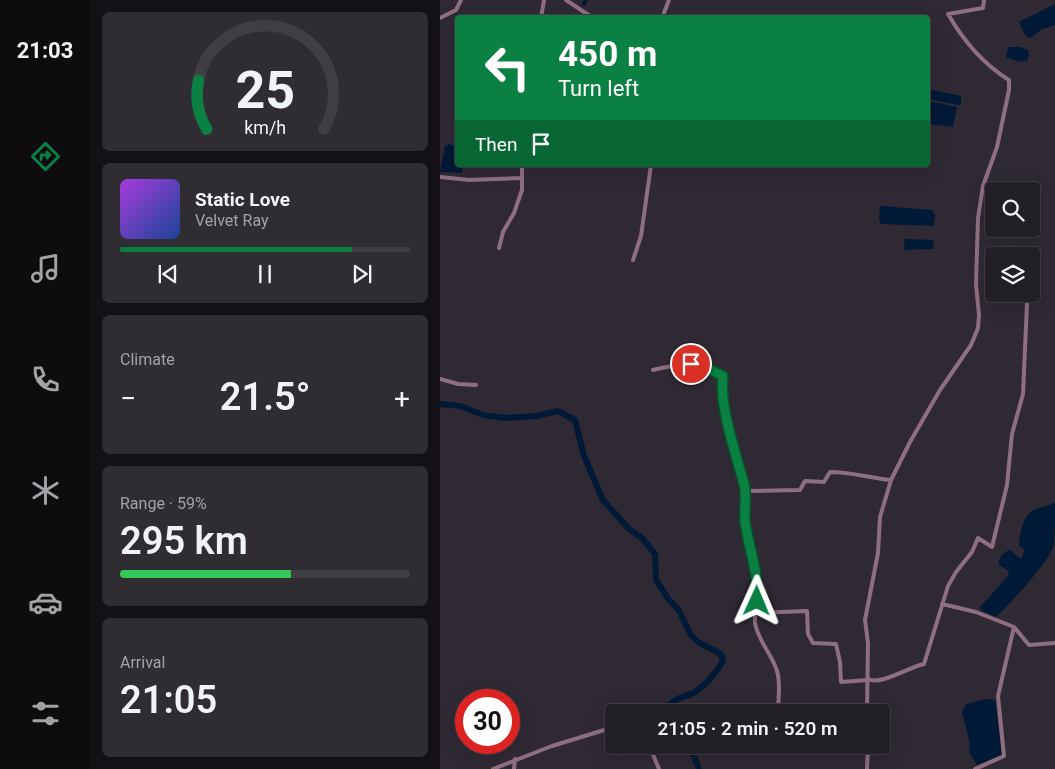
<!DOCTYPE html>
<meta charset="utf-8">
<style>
body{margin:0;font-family:Roboto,sans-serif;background:#2f2c32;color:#f1f3f6;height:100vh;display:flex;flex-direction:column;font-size:19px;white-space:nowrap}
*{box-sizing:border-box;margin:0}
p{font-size:16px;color:#a3a2a7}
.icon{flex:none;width:28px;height:28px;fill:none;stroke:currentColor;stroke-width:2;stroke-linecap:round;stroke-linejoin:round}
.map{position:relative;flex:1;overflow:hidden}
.side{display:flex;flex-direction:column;gap:12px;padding:12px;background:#131115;width:350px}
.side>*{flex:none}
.banner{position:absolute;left:15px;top:15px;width:475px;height:152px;border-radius:5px;box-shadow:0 5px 20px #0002,0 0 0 1px #403d43;background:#0b8043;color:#fff;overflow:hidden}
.fabs{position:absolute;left:545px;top:182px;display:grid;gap:10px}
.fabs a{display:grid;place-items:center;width:55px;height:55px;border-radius:5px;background:#231f26;box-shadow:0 5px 20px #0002,0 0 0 1px #403d43;font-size:25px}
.speed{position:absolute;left:15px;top:689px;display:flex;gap:10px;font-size:25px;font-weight:700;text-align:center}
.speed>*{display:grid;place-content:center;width:65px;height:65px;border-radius:50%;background:#231f26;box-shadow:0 5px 20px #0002,0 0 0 1px #403d43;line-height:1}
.speed .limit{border:8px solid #d22;background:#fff;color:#111}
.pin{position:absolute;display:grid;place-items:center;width:42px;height:42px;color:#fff;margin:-21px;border:2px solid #fff;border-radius:50%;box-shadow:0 1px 5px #0007}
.me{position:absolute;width:55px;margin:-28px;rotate:1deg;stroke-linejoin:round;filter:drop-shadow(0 0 4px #0008)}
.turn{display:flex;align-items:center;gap:18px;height:105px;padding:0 20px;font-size:22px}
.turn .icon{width:65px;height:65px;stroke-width:2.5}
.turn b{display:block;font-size:35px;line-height:42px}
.then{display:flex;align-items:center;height:48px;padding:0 20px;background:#0003;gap:10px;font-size:19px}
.big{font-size:38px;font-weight:600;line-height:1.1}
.side .widget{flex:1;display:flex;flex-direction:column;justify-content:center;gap:8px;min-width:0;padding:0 18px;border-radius:8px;background:#2f2c32}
.side .dial{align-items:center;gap:0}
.dial svg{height:130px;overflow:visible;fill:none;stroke:#403d43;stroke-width:7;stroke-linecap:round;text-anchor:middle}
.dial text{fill:#f1f3f6;stroke:none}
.song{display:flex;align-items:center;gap:15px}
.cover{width:60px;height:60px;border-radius:8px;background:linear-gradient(135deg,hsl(280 70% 55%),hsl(220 70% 35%))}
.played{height:5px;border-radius:2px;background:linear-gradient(90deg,#0b8043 80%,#403d43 80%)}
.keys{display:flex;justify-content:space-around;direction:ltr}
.heat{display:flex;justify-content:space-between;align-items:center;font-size:28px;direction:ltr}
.charge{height:8px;border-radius:4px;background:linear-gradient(90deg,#34c759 59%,#403d43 0)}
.trip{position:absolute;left:165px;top:704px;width:285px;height:50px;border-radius:5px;background:#231f26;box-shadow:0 5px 20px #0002,0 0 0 1px #403d43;font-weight:600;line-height:50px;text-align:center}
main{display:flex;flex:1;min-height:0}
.dock{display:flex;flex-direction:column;width:90px;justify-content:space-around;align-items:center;background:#0e0c0f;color:#a3a2a7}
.dock .icon{width:35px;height:35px}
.dock .current{color:#0b8043}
.dock b{font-size:22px;color:#f1f3f6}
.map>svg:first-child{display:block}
.water{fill:#001937}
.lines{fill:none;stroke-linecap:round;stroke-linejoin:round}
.canal{stroke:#001937;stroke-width:4}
.river{stroke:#001937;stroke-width:6}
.street{stroke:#8f6e82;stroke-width:4}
.route-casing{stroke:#07532c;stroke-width:12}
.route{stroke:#0b8043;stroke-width:9}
</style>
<main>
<nav class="dock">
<b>21:03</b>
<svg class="icon current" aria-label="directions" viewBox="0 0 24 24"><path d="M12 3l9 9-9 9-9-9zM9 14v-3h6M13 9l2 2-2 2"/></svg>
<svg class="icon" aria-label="music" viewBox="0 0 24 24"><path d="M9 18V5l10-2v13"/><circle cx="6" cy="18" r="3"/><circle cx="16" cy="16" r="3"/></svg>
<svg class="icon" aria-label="phone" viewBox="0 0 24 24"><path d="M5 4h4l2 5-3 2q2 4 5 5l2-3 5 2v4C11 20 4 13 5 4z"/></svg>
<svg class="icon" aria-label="climate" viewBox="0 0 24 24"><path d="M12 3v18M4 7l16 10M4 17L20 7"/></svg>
<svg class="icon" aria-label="car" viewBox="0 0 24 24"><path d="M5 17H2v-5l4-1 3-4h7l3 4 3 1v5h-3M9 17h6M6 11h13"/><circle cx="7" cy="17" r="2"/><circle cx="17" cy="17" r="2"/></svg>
<svg class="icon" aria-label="filters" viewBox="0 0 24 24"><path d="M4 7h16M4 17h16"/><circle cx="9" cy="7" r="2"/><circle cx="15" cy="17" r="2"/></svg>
</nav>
<section class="side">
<div class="widget dial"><svg viewBox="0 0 100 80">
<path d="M14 69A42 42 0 1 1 86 69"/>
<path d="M14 69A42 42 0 0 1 9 39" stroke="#0b8043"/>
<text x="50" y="56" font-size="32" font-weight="700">25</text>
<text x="50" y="72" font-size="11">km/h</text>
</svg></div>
<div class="widget">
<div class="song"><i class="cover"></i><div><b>Static Love</b><p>Velvet Ray</p></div></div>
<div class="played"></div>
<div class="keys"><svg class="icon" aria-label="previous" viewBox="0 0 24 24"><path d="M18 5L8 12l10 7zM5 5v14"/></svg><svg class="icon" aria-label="pause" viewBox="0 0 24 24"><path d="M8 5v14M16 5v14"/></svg><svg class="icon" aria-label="next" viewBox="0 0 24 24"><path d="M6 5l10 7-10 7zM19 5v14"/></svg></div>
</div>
<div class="widget"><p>Climate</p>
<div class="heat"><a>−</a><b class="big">21.5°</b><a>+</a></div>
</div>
<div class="widget"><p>Range · 59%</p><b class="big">295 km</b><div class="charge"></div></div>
<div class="widget"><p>Arrival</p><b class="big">21:05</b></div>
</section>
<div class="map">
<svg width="615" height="769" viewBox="0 0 615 769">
<rect width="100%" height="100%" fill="#2f2933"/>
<path class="water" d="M615 4V25L602 29 590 38 585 35 579 22Z
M568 47H580L588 50 589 55 587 61 579 62 566 57Z
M488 89 521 96V104L518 105 488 99Z
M488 101 517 107 513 127 488 124Z
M9 144 17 147 18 165H24L22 173 0 172 5 146Z
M440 206 492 210 495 215 494 226 441 224 439 219Z
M591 226 598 227 597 236 566 235 564 233V229H591Z
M465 239 493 240 494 247 493 249 465 250 464 246Z
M615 502C615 514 615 533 614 545 606 566 573 600 556 617L541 610 540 607 568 576 569 571 559 565C558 557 564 552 570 550L581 559 585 550 579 546C580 535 582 518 592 511 598 507 608 507 615 502Z
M546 699 555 700 562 755 537 765 529 752 530 744 522 712 526 704Z"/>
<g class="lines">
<path class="canal" d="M144 4 146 0"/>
<path class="river" d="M0 404 20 406 43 415 65 418 97 416 118 411 135 420 144 456 163 500 189 529 202 538 215 554 216 580 229 600 238 609 251 635 258 642 281 654 283 661C277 672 266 685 255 692 248 697 240 695 230 704L229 709 231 712
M250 745 259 769"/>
<path class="street" d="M126 0 153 18
M0 18 16 10 21 0
M101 18 104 0
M222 18 229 0
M0 177 29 180 82 178V190L74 213 63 232 59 248
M82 178V165
M193 260 201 236 211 165
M213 370C241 363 258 362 283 376 279 405 296 455 304 484 308 499 305 523 307 540 310 554 316 567 318 581 319 595 314 609 315 623 318 641 332 654 337 671 341 683 338 700 338 712
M0 379 18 384 36 385
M305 491 360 490 365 481 384 482 390 472C411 472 430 478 451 480
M502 604 536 612 574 627 589 645 615 643
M316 613 367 611 368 634 373 643 396 644 400 662 401 682 428 680
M428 679C440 686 469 667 484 664L508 586 516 572 532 552 538 538 552 547 567 485 572 434 583 394 587 304
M427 712 428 643 425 620 438 553 440 517 451 480 470 442 500 390 531 345 538 328 539 315 536 284 538 218 543 186 557 147 569 90V80C543 64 523 40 508 14L543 8 544 0
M209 745 219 769
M53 769 112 746 174 727
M74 769 75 759
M427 769 428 745
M535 769 564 756 558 696 574 627"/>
</g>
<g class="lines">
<g class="route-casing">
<path id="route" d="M251 364 260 365 283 376C279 406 296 454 304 484 307 496 304 510 305 522 309 549 319 573 317 601"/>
</g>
<use href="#route" class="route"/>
</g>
</svg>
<div class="fabs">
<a><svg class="icon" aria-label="search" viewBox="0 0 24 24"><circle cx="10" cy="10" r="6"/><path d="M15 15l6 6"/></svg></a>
<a><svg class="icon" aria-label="layers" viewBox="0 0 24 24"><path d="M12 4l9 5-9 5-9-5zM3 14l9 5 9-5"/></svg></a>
</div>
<div class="speed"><div class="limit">30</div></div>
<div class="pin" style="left:251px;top:364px;background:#d93025"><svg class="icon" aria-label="arrive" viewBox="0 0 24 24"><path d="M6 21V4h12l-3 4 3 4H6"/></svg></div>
<svg class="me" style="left:317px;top:601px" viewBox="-20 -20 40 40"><path d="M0-17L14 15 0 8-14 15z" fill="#0b8043" stroke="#fff" stroke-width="4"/></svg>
<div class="trip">21:05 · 2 min · 520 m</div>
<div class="banner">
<div class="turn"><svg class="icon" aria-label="left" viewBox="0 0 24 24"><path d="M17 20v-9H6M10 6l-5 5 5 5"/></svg><div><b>450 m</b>Turn left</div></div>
<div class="then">Then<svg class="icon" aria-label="arrive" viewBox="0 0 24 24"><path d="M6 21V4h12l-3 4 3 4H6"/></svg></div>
</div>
</div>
</main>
